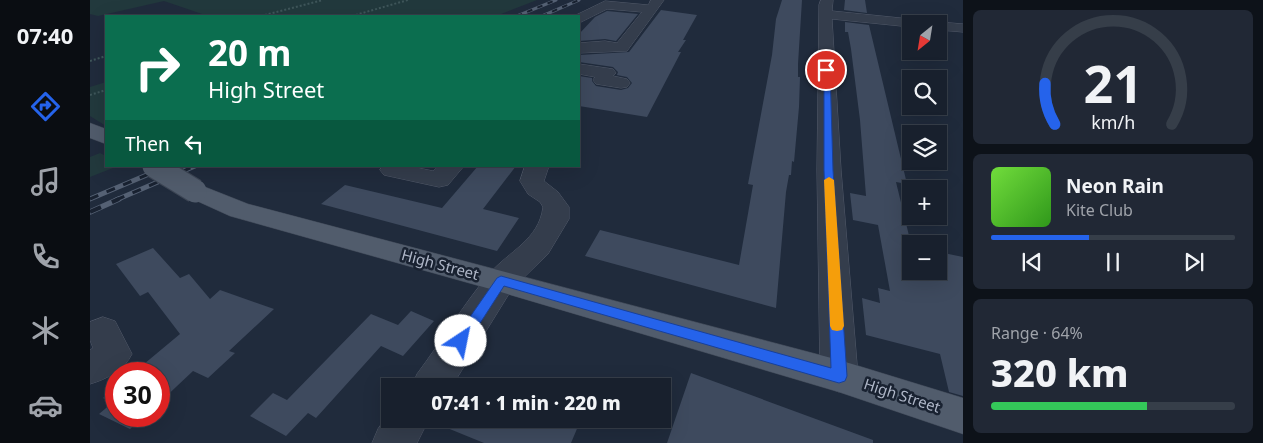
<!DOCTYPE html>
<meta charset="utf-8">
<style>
body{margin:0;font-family:"Noto Sans",sans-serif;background:#212835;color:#f1f3f6;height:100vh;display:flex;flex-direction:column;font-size:19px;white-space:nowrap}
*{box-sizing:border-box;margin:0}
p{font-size:16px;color:#9fa3aa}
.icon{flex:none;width:28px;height:28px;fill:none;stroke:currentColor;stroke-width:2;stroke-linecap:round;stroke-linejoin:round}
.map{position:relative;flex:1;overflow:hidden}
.details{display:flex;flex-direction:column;gap:10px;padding:10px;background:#0d1219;width:300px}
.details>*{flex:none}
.top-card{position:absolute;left:15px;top:15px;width:475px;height:152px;border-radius:0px;box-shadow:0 5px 20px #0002,0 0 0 1px #363e49;background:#0b6e4f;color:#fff;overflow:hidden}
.needle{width:32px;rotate:210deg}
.tools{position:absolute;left:812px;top:15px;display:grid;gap:10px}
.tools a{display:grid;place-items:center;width:45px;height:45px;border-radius:0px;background:#18202d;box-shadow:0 5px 20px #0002,0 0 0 1px #363e49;font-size:25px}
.speed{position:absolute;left:15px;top:362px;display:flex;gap:10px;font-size:25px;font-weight:700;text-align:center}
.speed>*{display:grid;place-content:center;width:65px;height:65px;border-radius:50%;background:#18202d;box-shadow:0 5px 20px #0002,0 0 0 1px #363e49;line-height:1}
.speed .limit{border:8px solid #d22;background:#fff;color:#111}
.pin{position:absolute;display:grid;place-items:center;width:42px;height:42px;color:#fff;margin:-21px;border:2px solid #fff;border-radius:50%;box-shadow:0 1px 5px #0007}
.me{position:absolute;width:55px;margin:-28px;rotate:34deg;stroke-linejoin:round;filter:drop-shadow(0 0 4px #0008)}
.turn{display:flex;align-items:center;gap:18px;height:105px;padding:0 20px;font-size:22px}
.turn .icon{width:65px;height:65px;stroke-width:2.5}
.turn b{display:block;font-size:35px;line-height:42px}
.then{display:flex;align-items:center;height:48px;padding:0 20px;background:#0003;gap:10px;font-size:19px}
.big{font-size:38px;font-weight:800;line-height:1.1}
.details .card{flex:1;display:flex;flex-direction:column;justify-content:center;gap:8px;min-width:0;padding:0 18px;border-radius:8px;background:#212835}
.details .dial{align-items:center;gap:0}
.dial svg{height:130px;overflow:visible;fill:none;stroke:#363e49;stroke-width:7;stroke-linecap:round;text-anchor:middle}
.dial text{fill:#f1f3f6;stroke:none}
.song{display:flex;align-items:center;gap:15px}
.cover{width:60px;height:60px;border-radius:8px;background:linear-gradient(135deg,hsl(100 70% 55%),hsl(110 70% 35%))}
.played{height:5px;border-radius:2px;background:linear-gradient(90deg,#2563eb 40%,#363e49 40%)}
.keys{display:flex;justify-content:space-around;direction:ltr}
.charge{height:8px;border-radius:4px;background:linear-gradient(90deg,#34c759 64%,#363e49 0)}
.trip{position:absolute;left:291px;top:378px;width:290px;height:50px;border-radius:0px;background:#18202d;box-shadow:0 5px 20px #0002,0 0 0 1px #363e49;font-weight:800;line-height:50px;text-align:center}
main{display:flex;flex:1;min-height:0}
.dock{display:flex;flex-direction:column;width:90px;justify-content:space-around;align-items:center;background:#0a0d12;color:#9fa3aa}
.dock .icon{width:35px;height:35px}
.dock .on{color:#2563eb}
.dock b{font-size:22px;color:#f1f3f6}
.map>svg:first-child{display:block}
.green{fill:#22393d}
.building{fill:#3e4a5e}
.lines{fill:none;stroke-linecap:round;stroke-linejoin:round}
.minor-casing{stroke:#525a6a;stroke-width:1}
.major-casing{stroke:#3d4655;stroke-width:1}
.path{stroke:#3f565a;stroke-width:2;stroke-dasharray:2 2;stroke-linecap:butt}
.minor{fill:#343d4c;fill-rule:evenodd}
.major{fill:#515c6c;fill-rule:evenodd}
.rail-far2-casing{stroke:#556174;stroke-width:3}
.rail-far1-casing{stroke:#556174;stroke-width:5}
.rail-casing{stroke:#556174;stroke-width:5.5}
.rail-far2{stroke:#192231;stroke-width:2;stroke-dasharray:5.5;stroke-linecap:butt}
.rail-far1{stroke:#192231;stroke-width:3;stroke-dasharray:9;stroke-linecap:butt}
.rail{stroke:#192231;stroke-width:4;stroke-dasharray:12;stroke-linecap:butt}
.major-bridge-casing{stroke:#3d4655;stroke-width:25;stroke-linecap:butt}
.major-bridge{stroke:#515c6c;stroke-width:23}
.route{fill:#2563eb;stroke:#184099}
.slow{fill:#f59e0b}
.labels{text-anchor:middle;stroke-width:5;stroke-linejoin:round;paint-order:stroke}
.street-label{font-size:15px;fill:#afb7c8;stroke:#192231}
</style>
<main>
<nav class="dock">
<b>07:40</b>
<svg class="icon on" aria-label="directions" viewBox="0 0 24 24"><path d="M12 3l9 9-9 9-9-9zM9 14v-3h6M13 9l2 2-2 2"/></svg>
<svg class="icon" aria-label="music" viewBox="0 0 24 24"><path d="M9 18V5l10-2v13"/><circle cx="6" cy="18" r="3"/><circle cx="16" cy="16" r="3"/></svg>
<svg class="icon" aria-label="phone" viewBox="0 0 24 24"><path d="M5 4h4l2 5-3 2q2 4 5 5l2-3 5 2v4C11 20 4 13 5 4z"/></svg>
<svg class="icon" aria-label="climate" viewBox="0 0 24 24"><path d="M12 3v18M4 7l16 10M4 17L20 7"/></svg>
<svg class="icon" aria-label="car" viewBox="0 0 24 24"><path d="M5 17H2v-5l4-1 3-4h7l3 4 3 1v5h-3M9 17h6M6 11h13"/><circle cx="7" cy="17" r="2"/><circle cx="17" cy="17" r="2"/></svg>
</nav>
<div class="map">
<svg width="873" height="443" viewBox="0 0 873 443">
<rect width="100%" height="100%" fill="#202b3c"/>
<path class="green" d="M0 0H447L406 16H118L74 1 8 16 0 14Z
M16 82V126L0 116V87Z
M10 153 16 156V166H28L0 177V157Z"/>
<path class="building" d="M692 0H712L708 64V77H710L709 107 704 162 702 161 701 175H699L696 192 686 308 495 256 510 230 649 265 663 185 658 184 682 55 686 19Z
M755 0H775L777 13 754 10Z
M571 10 607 15 593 40H596L588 52H591L557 117 489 106V76L502 78V81L506 86 531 90 538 88 542 83 537 77 527 75 528 72 523 67 489 62V55L539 52Z
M517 11 548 14 526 41 515 39 489 41V34L505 17Z
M755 22 779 25 817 184 806 182 821 244V271H849V252L873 257V396L859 392 850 354 776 335 772 298 790 303 788 288 800 291 788 225 763 220 760 193 776 196 770 120 761 49 758 32H755Z
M388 166H426L393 209 429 218 407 251 231 204 255 185 352 208Z
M63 248 90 278 99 274 120 299 130 290 184 309 139 351 145 353 118 378 103 371 69 403V374H42L90 334 58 292 50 296 26 264Z
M321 311 344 321 313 356 291 346 226 418 218 413 196 436 160 416 183 393 197 400 281 314 308 325Z
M601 373 783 440V443H577Z
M26 386V416H54L40 429 9 414 22 403 13 398Z
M341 419H476L489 424 481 443H394L340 421Z"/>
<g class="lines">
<g class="minor-casing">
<path id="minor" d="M561 0H574L537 51 489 53V43L515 41 527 43 552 12 517 9 489 23V16H484L515 1 558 5Z
M731 0H743L742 11 830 20 837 24H821V27L742 19 751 170 768 376 762 387 749 392 736 387 730 376 727 170 729 5Z
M849 22 873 24V32L849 30V24H843Z
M489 64 523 69 526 73 523 76 537 79 540 83 537 87 531 88 506 84 503 80 505 77 489 74Z
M293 166H319L343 171 349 166H374L358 185 349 187 294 175 290 170Z
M435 166H459L454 181 468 192 479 207V219L458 254 422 289 362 386H322L327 374C351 342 373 305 399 274 419 251 449 240 453 207L450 202 438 194 430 181Z
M13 317 25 321 42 354C34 370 17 379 0 384V350L3 348 0 340V322Z
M300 412V419H339L327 443H282L288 429Z"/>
</g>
<g class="major-casing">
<path id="major" d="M0 123 16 129V144L0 138Z
M105 183 158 204 749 360 873 398V434L749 392 404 290 140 216 96 196 92 191 96 186Z"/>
</g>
<path class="path" d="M171 16 233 0
M262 16 318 0
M0 61 16 56
M0 95 16 90"/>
<use href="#minor" class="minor"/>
<use href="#major" class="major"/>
<g class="rail-far2-casing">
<path id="rail-far2" d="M427 16 466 0
M452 16 489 0"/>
</g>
<g class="rail-far1-casing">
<path id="rail-far1" d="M0 199 78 166
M26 200 105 166"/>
</g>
<g class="rail-casing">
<path id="rail" d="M0 212 29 199"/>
</g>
<use href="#rail-far2" class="rail-far2"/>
<use href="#rail-far1" class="rail-far1"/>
<use href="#rail" class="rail"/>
<g class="major-bridge-casing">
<path id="major-bridge" d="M64 166 105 191"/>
</g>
<use href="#major-bridge" class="major-bridge"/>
</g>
<path class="route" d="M734 68 740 70 743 170 757 376 755 381 749 383 414 286 376 345 371 347 366 345 364 341 366 337 407 278 411 276 741 368 734 170Z"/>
<path class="slow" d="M739 177 744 180 754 326 752 330 747 331 742 330 740 326 734 180Z"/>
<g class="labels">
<g class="street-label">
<text transform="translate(350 265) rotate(15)" y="5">High Street</text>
<text transform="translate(812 396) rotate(18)" y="5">High Street</text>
</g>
</g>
</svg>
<div class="tools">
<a><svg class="needle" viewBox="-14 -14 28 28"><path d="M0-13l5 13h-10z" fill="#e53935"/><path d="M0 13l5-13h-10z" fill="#9fa3aa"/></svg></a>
<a><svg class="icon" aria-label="search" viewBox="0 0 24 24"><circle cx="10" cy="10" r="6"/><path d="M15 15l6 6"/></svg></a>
<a><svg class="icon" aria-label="layers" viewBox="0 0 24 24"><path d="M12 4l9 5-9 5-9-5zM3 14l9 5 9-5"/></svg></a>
<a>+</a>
<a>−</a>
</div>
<div class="speed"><div class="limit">30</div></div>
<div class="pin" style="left:736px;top:70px;background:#d93025"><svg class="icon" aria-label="arrive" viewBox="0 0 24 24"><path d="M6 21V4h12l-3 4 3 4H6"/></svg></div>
<svg class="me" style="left:371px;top:341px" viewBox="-20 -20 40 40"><circle r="19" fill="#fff"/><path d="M0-13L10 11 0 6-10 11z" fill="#2563eb"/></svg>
<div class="trip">07:41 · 1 min · 220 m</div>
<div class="top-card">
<div class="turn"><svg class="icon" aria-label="right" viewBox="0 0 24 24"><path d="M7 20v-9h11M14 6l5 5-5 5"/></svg><div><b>20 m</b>High Street</div></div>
<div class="then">Then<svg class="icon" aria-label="left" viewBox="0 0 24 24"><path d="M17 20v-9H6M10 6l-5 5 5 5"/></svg></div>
</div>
</div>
<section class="details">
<div class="card dial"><svg viewBox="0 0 100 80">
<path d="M14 69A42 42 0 1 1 86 69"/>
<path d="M14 69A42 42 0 0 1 8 44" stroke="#2563eb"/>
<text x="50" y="56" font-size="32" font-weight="700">21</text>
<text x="50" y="72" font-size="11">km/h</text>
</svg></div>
<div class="card">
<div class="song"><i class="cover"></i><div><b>Neon Rain</b><p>Kite Club</p></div></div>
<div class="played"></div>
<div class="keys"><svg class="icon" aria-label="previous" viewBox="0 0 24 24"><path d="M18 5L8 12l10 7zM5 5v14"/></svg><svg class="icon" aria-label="pause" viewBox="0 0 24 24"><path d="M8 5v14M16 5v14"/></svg><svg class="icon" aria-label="next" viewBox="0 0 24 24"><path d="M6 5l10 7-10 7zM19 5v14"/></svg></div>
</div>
<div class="card"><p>Range · 64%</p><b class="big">320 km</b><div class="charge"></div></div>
</section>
</main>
